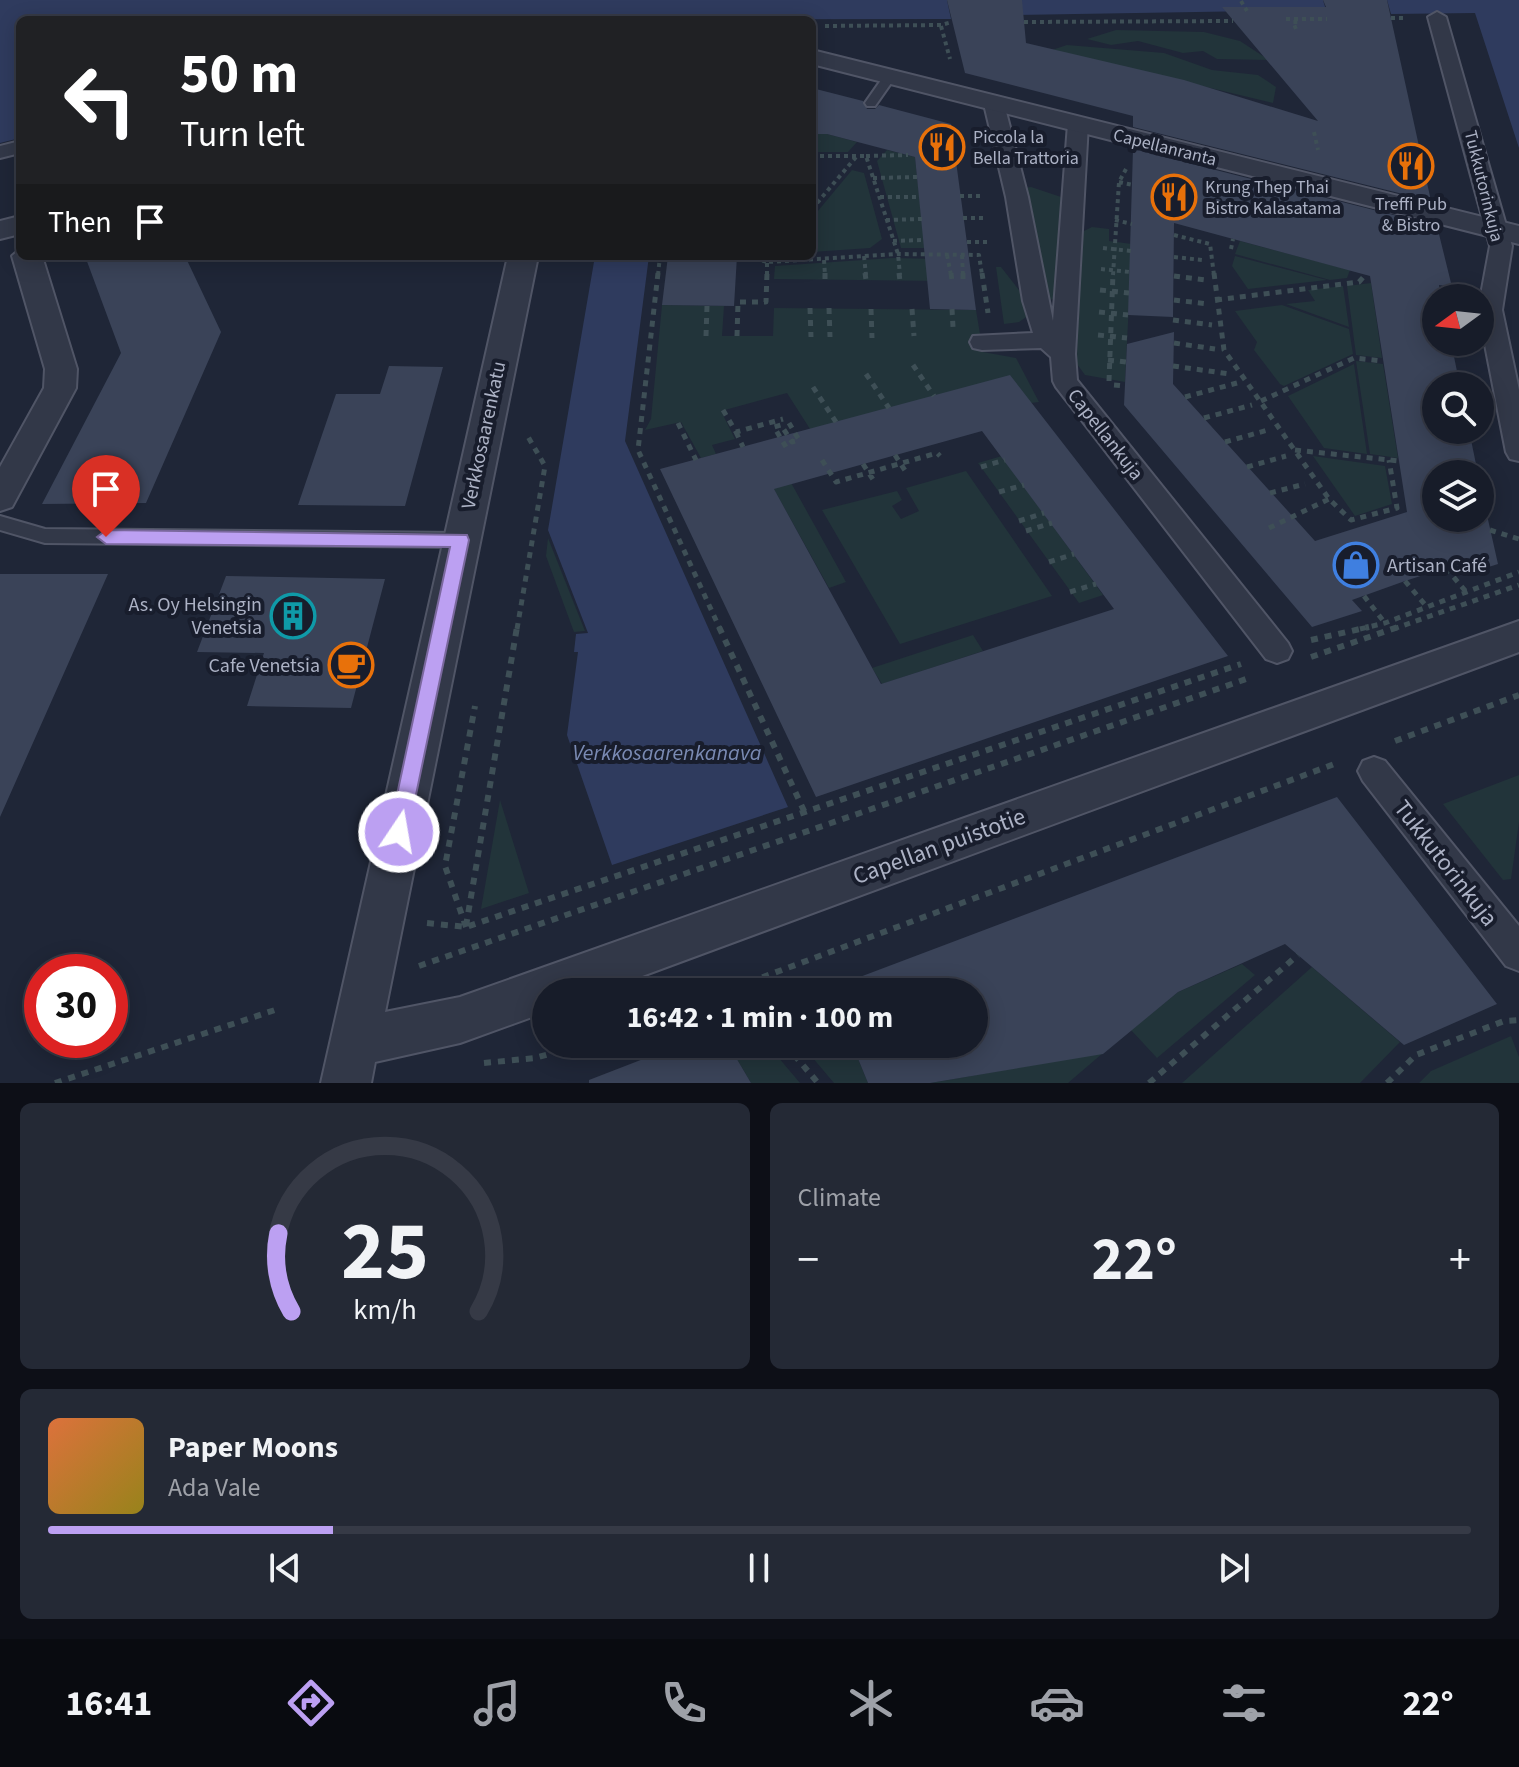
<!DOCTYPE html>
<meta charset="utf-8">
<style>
body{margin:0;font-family:"Source Sans 3",sans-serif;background:#242935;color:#f1f3f6;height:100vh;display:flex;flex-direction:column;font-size:30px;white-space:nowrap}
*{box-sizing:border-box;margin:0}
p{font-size:26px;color:#9ea1a8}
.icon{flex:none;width:44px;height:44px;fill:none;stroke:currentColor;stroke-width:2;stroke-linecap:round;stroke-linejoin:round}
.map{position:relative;height:1083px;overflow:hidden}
.side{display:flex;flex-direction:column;gap:20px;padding:20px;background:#0d0f17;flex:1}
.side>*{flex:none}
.banner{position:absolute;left:16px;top:16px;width:800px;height:244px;border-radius:12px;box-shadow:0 4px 20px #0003,0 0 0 2px #363a46;background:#202124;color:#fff;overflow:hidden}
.needle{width:52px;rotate:255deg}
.tools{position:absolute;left:1422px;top:284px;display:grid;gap:16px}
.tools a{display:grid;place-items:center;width:72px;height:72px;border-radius:50%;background:#171c29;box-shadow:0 4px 20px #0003,0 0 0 2px #363a46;font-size:40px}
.speed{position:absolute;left:24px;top:954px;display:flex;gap:16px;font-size:40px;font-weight:700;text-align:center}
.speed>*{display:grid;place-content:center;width:104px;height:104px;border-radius:50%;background:#171c29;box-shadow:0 4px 20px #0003,0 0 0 2px #363a46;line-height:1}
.speed .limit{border:12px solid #d22;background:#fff;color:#111}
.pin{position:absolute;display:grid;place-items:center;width:68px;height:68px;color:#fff;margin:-82px -34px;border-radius:50% 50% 50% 0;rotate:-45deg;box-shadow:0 0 8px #0007}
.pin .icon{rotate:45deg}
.me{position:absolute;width:88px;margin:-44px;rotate:12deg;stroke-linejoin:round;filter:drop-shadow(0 0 6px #0008)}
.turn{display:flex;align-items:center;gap:28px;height:168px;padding:0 32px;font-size:36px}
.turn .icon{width:104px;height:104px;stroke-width:2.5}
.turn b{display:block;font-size:56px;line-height:68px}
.then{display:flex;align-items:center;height:76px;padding:0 32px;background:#0003;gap:16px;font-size:30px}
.big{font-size:60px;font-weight:700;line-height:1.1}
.side .tile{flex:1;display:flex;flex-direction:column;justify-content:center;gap:12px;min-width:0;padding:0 28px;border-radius:12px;background:#242935}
.side .dial{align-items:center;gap:0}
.dial svg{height:208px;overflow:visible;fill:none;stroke:#363a46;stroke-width:7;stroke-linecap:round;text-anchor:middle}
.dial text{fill:#f1f3f6;stroke:none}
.song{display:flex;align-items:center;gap:24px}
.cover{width:96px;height:96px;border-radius:12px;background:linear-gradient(135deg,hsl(20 70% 55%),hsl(50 70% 35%))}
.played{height:8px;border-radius:4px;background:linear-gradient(90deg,#bca0f2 20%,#363a46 20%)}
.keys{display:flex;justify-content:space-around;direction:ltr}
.heat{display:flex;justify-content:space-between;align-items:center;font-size:44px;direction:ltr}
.side .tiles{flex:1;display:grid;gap:20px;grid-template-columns:1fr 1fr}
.tile:last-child{grid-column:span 2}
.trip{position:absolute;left:532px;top:978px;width:456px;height:80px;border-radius:40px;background:#171c29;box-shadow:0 4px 20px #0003,0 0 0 2px #363a46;font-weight:700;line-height:80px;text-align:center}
.dock{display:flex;height:128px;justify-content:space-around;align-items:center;background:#090b10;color:#9ea1a8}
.dock .icon{width:56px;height:56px}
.dock .active{color:#bca0f2}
.dock b{font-size:36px;color:#f1f3f6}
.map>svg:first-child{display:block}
.green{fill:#22343a}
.water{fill:#2f3b5e}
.building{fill:#3a4358;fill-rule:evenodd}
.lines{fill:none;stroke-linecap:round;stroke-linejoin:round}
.service-casing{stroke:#505566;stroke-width:4}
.pedestrian-casing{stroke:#505566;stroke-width:4}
.minor-casing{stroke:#505566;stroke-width:4}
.path-far2{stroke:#3e4f56;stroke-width:4;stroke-dasharray:4 4;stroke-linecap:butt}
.path-far1{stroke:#3e4f56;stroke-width:5;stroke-dasharray:6 6;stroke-linecap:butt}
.path{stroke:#3e4f56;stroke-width:6;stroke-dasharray:7 7;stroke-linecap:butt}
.service{fill:#323848;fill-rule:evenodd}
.pedestrian{fill:#323848;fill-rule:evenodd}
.minor{fill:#323848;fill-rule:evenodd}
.route{fill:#bca0f2;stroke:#7a689d;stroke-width:2}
.labels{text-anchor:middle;stroke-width:8;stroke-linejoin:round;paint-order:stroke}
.far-poi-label{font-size:18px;fill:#acb2c5;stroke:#181d2c;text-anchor:start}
.far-street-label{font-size:18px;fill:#acb2c5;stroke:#181d2c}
.street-label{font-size:20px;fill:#acb2c5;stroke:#181d2c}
.poi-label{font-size:20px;fill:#acb2c5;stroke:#181d2c;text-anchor:end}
.water-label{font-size:22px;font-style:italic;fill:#7a8ab3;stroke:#181d2c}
.near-street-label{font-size:24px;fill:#acb2c5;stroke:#181d2c}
</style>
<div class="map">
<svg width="1519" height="1083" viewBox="0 0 1519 1083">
<rect width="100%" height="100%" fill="#1f2637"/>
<path class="green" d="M1116 30 1204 32 1240 41 1269 60 1217 59 1203 51 1183 53 1138 41 1111 45 1087 39Z
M1067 45 1164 53 1212 70 1258 75 1276 87 1273 103 1052 50Z
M812 134H827L857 142 848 152H812Z
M887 150 915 157 925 248H901L877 161Z
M852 170 864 173 882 239 870 248 812 252V218Z
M1031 187 1061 197 1057 297 1048 301 1024 188Z
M1092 227 1109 229V241L1132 244 1125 382 1085 375 1077 364 1078 234Z
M1240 241 1350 270 1347 278 1330 280 1235 254Z
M1235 256 1327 280 1248 289 1232 266Z
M892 258 938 259 941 281 774 279 775 266Z
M996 267H1001L1030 304 1032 313 1019 322 1004 324Z
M1371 283 1382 358 1356 355 1347 286Z
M1343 286 1349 327 1286 304 1315 301 1308 290Z
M662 305 724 306 722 336H773L774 308 976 310 983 352 1016 358 1039 402 810 429 787 393 721 411 735 439 712 445 716 454 701 458 681 422 645 430 651 419Z
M1282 305 1349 329 1353 354 1284 386 1280 384 1254 350 1257 342 1235 311Z
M1356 361 1383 364 1398 458 1370 454Z
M1354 364 1367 454 1324 448 1288 396Z
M774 452 846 582 829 588 756 457Z
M1002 456 1103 595 1079 603 978 463Z
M1313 456 1385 466 1392 504 1355 516Z
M966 471 1052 596 900 644 822 510 897 491 902 500 892 506 901 519 919 511 906 488Z
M548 538 585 631 574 632 546 556Z
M973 635 983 651 882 684 872 668Z
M1519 775V822L1511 879 1503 880 1443 804Z
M500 800 529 893 481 909Z
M1242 964 1255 975 1157 1058 1131 1030 1178 992Z
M1312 967 1400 1042 1360 1083H1182Z
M1511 1036 1519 1057V1083H1419L1431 1071Z
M728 1044H767L800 1083H751Z
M801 1044H852L868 1083H834Z
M1103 1053 1068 1083H930Z"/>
<path class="water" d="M0 0H947L951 19 20 20V138L0 143Z
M1014 0H1323L1326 10 1016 15Z
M1387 0H1519V148L1475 13 1391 14Z
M595 256H649L625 441 788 807 612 865 567 735 578 652H574L576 634 588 633 548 530Z"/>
<path class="building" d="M947 0H1022L1026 43 1184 80 1318 121 1222 7H1326L1323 0H1387L1431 201 1133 127V116L965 73Z
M812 88 863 101 867 109H875L879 105 951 124 976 310 930 309 915 157 827 134H812Z
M1133 149 1437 226 1452 287 1439 285 1441 298H1436V342H1451L1460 386H1436V430H1469L1478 474H1436V518H1480V484L1498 564 1470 573 1461 563 1405 581 1352 600 1362 611 1312 627 1124 405 1127 344 1174 332 1173 384 1315 541 1407 512 1370 276 1174 223 1173 317 1128 315Z
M85 256H185L221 332 146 503 42 504 121 353Z
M668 256H737L734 306 662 305Z
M389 366 443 367 405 506 298 505 336 394H380Z
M1010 375 1228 656 816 797 660 469ZM982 431 1114 609 881 684 774 489Z
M0 574H108L0 817Z
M226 576 385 579 351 708 247 706 264 653 197 652Z
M1337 797 1497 1004 1404 1045 1285 944 1178 992 1103 1054 930 1083H868L852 1044H974V992H829L828 989Z
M682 1044H728L751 1083H589V1080Z"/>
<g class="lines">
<g class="service-casing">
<path id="service" d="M886 73 896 76 875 106H867L865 103Z
M0 516 45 529 460 533 469 540 460 547 45 543 0 530Z"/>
</g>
<g class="pedestrian-casing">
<path id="pedestrian" d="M1437 12 1446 17 1512 246 1502 310 1519 390V461L1510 459 1506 452 1480 319V300L1490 246 1428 17Z
M994 98 1004 104 1028 197 1053 321 1068 124 1078 118 1088 124 1075 354 1077 380 1288 643 1292 651 1288 659 1277 663 1266 659 1056 387 1053 381 1051 357 1041 348 982 350 973 348 970 342 973 336 1033 333 1023 301 1006 197 984 104Z
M20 141V153L0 158V146Z
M1374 757 1385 761 1519 926V971L1506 966 1363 781 1358 771 1363 761Z"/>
</g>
<g class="minor-casing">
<path id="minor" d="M812 50 1519 226V244L812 64Z
M20 216V234L0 239V221Z
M20 249V256H42L77 369 76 388 12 507 0 511V467L44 388 45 369 12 256Z
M508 256H538L385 1012 460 997 1519 621V652L599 992H546V1012L460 1043 375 1062 371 1083H321Z"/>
</g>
<path class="path-far2" d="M1241 1 1247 11
M1391 18H1406
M1286 19H1327
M1024 22 1233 21
M825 26 941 25 952 22
M941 26 950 59
M1296 29 1293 22H1298
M1314 132 1318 150
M812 156H866L898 254 900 275
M866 156 908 155
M873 178 917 177
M1119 182 1133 185
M960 196H980
M880 197H919
M812 209 856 157
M963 218H985
M886 220 922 219
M1115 220 1132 224
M1174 235 1210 244 1214 275
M893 241 924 240
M967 242H990
M1103 248 1131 251
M1231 249 1233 239
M947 255 951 275
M962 255 963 275
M747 256 767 262
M767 256V262L898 254 979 255 982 275
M864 256 866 275
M1174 257 1202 260
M824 260 825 275
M1101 269 1130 272
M658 275 660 256
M767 275V262L772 256
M1113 275 1119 182 1126 169"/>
<path class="path-far1" d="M658 273 638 450 720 629
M825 273V279
M865 273 866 280
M899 273 900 281
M951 273 952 281
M963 273V281
M982 273 988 313
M1214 273 1224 350 1329 499 1351 520 1397 508 1389 460
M1174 276 1205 280
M1100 290 1129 293
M1174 300 1209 304
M1216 300 1359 282 1366 274
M810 308 811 337
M829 308 830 337
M871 309 872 338
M912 309 914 336
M952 309 953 327
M1099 312 1128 315
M1173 320 1212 325
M1098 335 1127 338
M706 336 707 306
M737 336 738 302H766L767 273
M1174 343 1215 349
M1108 360 1126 362
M913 365 934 396
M1173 366 1230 374
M866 374 889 408
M1109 381 1113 273
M1114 385 1125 386
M813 387 836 422
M1185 397 1237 383
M1261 401 1354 358 1383 361
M723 410 736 432 783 419
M1204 418 1252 405
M678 423 696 460
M736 432 743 447
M1225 442 1268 430
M786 447 774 427 781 425 792 442 799 440 789 423
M1295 450 1399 461
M895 455 906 472
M822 460 836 482 937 453 940 456
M863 464 874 481
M981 467 1005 460
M1247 467 1286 456
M999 492 1024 485
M1270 493 1305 484
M1019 521 1044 513
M1269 528 1329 499
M1490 530 1519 539
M1026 531 1052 523
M1049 562 1074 554
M1446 568 1467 593
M1405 581 1427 607
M1070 592 1096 584
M1364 596 1385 623
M517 629 545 466 527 435
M1360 629 1385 623 1519 572
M1393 629 1519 585"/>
<path class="path" d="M719 627 805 813
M1311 640 1369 627
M1311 657 1398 627
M1395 741 1519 695
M427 923 466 927 1241 664
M466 926 517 627
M466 927 445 866 475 706
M419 966 1252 677
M723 992 1337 763
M785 1044 818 1083
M484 1063 535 1058 584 1044
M55 1083 278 1009
M1149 1083 1298 955
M1387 1083 1416 1055 1504 1021 1519 1020"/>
<use href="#service" class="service"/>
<use href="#pedestrian" class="pedestrian"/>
<use href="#minor" class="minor"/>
</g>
<path class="route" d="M106 530 467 535 469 540 407 838 399 841 392 838 389 832 450 547 106 544 97 537Z"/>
<defs>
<g id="restaurant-ring" transform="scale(2.3)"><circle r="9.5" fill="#181d2c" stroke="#e8710a" stroke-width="1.5"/><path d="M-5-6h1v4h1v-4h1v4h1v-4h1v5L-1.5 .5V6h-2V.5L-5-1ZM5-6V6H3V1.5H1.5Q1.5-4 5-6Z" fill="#e8710a"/></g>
<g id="shop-ring" transform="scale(2.3)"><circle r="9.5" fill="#181d2c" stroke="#3f7fe0" stroke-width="1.5"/><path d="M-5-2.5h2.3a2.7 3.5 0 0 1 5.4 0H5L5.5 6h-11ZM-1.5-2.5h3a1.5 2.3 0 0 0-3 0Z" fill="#3f7fe0"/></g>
<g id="building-ring" transform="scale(2.3)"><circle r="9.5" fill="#181d2c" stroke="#0f9aa8" stroke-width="1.5"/><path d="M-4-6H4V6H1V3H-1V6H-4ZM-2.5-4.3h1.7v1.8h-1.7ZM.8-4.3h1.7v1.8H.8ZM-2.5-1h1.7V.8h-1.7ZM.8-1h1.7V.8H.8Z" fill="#0f9aa8"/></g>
<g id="cafe-ring" transform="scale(2.3)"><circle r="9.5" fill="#181d2c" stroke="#e8710a" stroke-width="1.5"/><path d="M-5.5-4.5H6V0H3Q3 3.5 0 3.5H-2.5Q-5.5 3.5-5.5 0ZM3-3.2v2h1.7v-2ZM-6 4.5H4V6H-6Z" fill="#e8710a"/></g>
</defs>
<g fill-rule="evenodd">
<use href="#restaurant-ring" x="942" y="147"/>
<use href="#restaurant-ring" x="1411" y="166"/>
<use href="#restaurant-ring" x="1174" y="197"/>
<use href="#shop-ring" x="1356" y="565"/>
<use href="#building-ring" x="293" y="616"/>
<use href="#cafe-ring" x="351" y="665"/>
</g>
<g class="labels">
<g class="far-poi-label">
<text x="973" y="143">Piccola la<tspan x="973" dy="21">Bella Trattoria</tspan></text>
<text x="1205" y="193">Krung Thep Thai<tspan x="1205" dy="21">Bistro Kalasatama</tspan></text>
<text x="1411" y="210" text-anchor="middle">Treffi Pub<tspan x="1411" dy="21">&amp; Bistro</tspan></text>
</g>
<g class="far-street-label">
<text transform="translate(1165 147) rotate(14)" y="6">Capellanranta</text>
<text transform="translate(1484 186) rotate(76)" y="6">Tukkutorinkuja</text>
</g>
<g class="street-label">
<text transform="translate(1106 434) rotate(52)" y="7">Capellankuja</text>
<text transform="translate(483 435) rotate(-78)" y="7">Verkkosaarenkatu</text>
</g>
<g class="poi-label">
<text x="1387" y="572" text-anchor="start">Artisan Café</text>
<text x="262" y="611">As. Oy Helsingin<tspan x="262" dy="23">Venetsia</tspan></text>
<text x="320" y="672">Cafe Venetsia</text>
</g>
<g class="water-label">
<text x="667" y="760">Verkkosaarenkanava</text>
</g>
<g class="near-street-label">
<text transform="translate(939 846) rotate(-20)" y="8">Capellan puistotie</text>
<text transform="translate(1446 863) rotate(52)" y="8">Tukkutorinkuja</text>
</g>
</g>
</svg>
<div class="tools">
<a><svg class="needle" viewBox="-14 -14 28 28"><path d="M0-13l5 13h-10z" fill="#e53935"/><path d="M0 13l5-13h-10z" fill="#9ea1a8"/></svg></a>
<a><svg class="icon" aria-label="search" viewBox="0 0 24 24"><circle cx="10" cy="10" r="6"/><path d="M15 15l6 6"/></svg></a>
<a><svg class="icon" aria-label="layers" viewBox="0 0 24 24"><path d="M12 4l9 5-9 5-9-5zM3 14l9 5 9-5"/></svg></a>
</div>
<div class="speed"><div class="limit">30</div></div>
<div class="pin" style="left:106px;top:537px;background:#d93025"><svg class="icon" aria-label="arrive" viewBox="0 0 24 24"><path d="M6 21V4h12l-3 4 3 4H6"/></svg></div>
<svg class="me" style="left:399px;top:832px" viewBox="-20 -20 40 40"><circle r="17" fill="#bca0f2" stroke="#fff" stroke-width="3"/><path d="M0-11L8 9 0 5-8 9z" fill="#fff"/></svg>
<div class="trip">16:42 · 1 min · 100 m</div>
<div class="banner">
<div class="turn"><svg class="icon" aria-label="left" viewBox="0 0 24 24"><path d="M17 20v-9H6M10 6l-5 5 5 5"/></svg><div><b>50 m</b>Turn left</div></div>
<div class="then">Then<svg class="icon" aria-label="arrive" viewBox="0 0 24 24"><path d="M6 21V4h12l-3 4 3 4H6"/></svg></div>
</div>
</div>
<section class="side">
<div class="tiles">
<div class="tile dial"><svg viewBox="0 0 100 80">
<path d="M14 69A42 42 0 1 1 86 69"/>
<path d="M14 69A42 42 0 0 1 9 39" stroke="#bca0f2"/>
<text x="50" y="56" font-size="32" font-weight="700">25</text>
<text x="50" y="72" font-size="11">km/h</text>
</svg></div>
<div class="tile"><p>Climate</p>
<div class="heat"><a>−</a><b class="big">22°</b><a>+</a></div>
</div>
<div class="tile">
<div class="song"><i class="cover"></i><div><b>Paper Moons</b><p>Ada Vale</p></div></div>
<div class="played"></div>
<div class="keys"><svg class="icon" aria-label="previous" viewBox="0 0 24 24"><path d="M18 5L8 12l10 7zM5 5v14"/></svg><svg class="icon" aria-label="pause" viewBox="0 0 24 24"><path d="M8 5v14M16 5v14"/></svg><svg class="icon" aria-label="next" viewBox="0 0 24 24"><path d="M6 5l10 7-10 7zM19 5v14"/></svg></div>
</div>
</div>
</section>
<nav class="dock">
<b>16:41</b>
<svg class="icon active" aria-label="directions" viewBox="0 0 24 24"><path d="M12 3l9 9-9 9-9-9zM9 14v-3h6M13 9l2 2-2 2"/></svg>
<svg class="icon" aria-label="music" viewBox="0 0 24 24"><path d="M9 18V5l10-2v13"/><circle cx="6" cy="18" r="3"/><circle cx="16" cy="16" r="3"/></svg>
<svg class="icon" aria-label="phone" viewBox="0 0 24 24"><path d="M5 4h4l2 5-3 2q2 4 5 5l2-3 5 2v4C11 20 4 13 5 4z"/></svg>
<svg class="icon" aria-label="climate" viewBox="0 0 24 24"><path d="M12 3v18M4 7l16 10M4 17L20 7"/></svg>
<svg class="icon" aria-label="car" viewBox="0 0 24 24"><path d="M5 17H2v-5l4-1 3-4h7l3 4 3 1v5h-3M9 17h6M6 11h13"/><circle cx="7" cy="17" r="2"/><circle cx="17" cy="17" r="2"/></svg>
<svg class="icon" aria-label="filters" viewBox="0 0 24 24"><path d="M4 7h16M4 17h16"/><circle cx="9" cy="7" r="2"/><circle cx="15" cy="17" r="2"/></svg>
<b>22°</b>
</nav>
